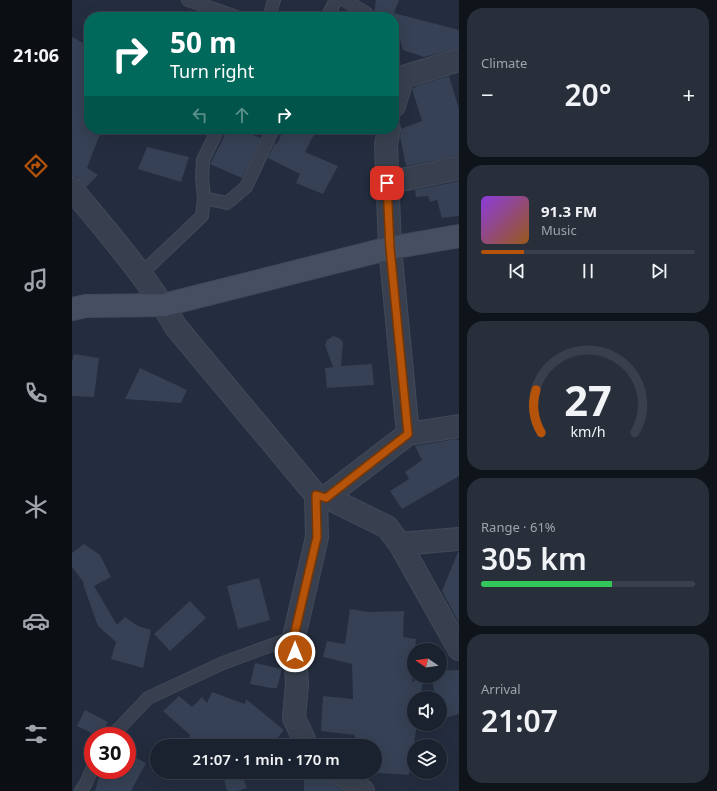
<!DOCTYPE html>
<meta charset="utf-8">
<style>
body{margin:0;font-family:"Noto Sans",sans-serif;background:#282f3b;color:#f1f3f6;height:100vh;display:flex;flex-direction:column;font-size:15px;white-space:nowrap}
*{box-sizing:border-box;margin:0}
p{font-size:13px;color:#a0a4aa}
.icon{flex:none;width:22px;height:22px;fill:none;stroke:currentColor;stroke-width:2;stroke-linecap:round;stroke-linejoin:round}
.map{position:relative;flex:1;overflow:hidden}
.side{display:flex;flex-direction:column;gap:8px;padding:8px;background:#0f131a;width:258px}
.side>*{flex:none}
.guide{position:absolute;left:12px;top:12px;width:315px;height:122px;border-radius:16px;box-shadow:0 4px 16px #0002,0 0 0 1px #393f4b;background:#00695c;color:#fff;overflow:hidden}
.needle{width:26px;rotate:283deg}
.fabs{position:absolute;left:335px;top:643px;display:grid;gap:8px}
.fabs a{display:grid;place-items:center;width:40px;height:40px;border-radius:50%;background:#1b222f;box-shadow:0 4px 16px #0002,0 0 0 1px #393f4b;font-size:20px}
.speed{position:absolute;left:12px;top:727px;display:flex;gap:8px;font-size:20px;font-weight:700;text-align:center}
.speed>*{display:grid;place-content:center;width:52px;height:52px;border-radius:50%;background:#1b222f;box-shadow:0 4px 16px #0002,0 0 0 1px #393f4b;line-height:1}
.speed .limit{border:6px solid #d22;background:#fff;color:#111}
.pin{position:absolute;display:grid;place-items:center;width:34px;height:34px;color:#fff;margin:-17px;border-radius:8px;box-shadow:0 2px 6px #0006}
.me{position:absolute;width:44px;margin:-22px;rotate:0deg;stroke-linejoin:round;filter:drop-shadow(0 0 3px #0008)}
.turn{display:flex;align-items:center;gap:14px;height:84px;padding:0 20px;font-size:18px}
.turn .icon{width:52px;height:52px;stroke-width:2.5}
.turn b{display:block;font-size:28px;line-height:34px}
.lanes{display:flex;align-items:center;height:38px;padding:0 20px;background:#0003;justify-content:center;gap:20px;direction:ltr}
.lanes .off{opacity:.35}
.big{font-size:30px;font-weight:600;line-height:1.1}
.side .tile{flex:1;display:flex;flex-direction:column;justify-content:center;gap:6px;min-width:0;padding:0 14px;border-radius:16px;background:#282f3b}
.side .dial{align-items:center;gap:0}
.dial svg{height:104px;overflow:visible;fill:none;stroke:#393f4b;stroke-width:7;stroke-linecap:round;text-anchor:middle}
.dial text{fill:#f1f3f6;stroke:none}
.song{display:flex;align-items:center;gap:12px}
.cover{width:48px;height:48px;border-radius:6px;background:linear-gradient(135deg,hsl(270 70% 55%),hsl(30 70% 35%))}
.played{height:4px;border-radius:2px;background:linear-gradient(90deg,#b45309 20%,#393f4b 20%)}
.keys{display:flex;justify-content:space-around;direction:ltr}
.heat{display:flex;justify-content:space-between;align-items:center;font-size:22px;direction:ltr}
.charge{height:6px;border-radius:3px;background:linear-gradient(90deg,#34c759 61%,#393f4b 0)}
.trip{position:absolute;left:78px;top:739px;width:232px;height:40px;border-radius:20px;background:#1b222f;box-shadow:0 4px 16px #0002,0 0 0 1px #393f4b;font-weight:600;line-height:40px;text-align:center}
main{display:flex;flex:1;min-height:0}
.dock{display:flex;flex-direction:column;width:72px;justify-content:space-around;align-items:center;background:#0b0e13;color:#a0a4aa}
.dock .icon{width:28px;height:28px}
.dock .current{color:#b45309}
.dock b{font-size:18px;color:#f1f3f6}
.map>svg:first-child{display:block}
.building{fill:#364155}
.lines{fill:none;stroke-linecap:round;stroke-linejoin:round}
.lane-casing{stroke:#424958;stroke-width:14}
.street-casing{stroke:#424958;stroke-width:24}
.secondary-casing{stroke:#424958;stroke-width:24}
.lane{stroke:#38404f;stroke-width:12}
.street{stroke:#38404f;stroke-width:22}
.secondary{stroke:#464e62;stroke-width:22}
.route-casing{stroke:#753606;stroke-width:10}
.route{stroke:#b45309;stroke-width:7}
</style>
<main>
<nav class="dock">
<b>21:06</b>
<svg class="icon current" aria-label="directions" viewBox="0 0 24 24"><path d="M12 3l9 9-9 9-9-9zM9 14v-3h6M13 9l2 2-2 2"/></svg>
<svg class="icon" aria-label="music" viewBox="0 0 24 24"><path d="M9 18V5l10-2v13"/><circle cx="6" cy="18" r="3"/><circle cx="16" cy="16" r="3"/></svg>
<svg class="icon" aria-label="phone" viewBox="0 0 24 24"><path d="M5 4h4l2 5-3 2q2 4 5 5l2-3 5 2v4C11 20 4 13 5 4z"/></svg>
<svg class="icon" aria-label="climate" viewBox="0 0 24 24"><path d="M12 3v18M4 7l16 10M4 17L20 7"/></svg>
<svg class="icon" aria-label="car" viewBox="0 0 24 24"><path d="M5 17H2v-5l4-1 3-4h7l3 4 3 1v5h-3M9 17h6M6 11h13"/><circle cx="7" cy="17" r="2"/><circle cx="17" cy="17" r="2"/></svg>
<svg class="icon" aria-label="filters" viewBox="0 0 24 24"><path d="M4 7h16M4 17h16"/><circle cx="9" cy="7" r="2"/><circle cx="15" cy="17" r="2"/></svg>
</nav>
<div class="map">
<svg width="387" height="791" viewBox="0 0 387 791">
<rect width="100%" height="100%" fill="#242d3f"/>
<path class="building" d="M304 0H327L322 13 387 30V48L352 57 331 50 321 16V17H301Z
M0 37 17 46V129H20L28 134 15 168 26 175 14 187 5 177H0Z
M377 76 387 109V156L334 166 328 136 329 129 350 121 340 89 347 85Z
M156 129H164L189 138 170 178 138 164Z
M212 129H245L233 152 266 166 251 194 224 183 228 174 196 158 203 143 205 144Z
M75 147 117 157 109 182 66 169Z
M387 181V216L370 218 365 200 358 202 356 196 344 197 343 190Z
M261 336 267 338 271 342 269 366 300 364 302 385 255 388 253 368 261 367 253 345 255 340Z
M2 354 27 358 22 397 0 396V362Z
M68 368 115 390 109 403 53 399Z
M384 439 387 440V476L330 509 318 491 337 479 333 472 350 460 343 446Z
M12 544 28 555 39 577 22 586 45 625 53 617 66 626 79 630 71 668 39 659 44 642 26 626 11 584 12 583 0 567V553Z
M386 552H387V623L370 591Z
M187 578 198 620 166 629 155 586Z
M118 601 134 618 98 651 82 634Z
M278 609 297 612 332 611 331 637 344 639 343 650H342L340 683 348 676H352L348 698H342V724H345L337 775 292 772H303V746H286L287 740 283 739V735L249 731 251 696 281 699 280 664 251 657 255 641 273 644Z
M183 663 210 669 205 688H199L178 684Z
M387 670V714L369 719 368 698H364L359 676H368V671Z
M140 692 173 704 174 699 212 730 199 746H116L118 735 91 711 107 696 120 707 130 697 135 703Z
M13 710 36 722 29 736H26L5 726Z
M55 753 74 763 59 791H23L29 770H55Z
M111 772H169L175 788 165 791H155L152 779 111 776Z
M232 772H248L271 791H232Z"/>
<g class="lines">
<g class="lane-casing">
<path id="lane" d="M116 0 165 17
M272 0 294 13 293 17
M197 17 202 0
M255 17 264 0
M132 198 155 203 174 187 201 129
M70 273 130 216 132 198 130 178 131 160 146 129
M40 736 76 698 151 663 222 637
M9 791 14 783 21 767"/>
</g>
<g class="street-casing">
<path id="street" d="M322 106 331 77 387 60
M317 129 314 145 318 248 336 434
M315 183 387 168
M0 189C37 234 75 277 104 327L244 495 254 497 315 527 328 544 387 649
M254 497 336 434 387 426
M328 544 387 539
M235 746 222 718 225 684 222 637 245 537 244 495
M267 772 291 791"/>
</g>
<g class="secondary-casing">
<path id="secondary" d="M0 309 14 306 92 305 318 248 387 236"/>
</g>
<use href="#lane" class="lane"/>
<use href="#street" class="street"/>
<use href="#secondary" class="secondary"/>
</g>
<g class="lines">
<g class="route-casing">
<path id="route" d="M223 652 222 636 245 537 244 495 254 498 336 434 318 248 315 183"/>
</g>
<use href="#route" class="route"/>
</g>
</svg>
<div class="fabs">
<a><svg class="needle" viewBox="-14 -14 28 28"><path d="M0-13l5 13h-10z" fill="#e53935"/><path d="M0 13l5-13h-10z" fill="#a0a4aa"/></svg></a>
<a><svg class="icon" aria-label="sound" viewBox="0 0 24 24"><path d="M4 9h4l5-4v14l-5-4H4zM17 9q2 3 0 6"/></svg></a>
<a><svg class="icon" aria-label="layers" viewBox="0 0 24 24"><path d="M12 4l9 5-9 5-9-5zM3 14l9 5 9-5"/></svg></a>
</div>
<div class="speed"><div class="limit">30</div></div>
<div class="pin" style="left:315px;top:183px;background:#d93025"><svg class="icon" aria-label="arrive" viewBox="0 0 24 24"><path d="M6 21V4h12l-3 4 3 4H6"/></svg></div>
<svg class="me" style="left:223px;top:652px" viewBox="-20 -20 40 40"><circle r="17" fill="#b45309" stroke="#fff" stroke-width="3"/><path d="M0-11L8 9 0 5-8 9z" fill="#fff"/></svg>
<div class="trip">21:07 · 1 min · 170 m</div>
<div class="guide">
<div class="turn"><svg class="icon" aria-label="right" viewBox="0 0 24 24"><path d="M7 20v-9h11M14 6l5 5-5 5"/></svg><div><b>50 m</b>Turn right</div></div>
<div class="lanes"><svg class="icon off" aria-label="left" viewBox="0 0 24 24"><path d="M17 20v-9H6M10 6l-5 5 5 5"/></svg><svg class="icon off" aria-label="ahead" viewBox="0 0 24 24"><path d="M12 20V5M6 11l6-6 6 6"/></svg><svg class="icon" aria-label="right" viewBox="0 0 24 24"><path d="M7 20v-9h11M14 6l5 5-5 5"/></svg></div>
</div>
</div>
<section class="side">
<div class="tile"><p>Climate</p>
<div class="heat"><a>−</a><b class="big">20°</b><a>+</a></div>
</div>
<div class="tile">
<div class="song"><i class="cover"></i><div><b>91.3 FM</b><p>Music</p></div></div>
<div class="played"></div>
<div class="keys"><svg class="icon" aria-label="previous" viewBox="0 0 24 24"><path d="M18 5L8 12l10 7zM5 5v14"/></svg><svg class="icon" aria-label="pause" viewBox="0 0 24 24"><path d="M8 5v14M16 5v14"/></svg><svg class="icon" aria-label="next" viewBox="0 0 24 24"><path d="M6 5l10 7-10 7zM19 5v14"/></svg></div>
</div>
<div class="tile dial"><svg viewBox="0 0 100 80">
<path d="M14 69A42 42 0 1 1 86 69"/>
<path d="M14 69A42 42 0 0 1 10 36" stroke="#b45309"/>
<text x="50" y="56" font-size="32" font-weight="700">27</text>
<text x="50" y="72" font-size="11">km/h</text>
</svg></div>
<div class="tile"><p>Range · 61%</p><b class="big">305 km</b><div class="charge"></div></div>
<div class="tile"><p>Arrival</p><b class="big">21:07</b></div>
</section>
</main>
